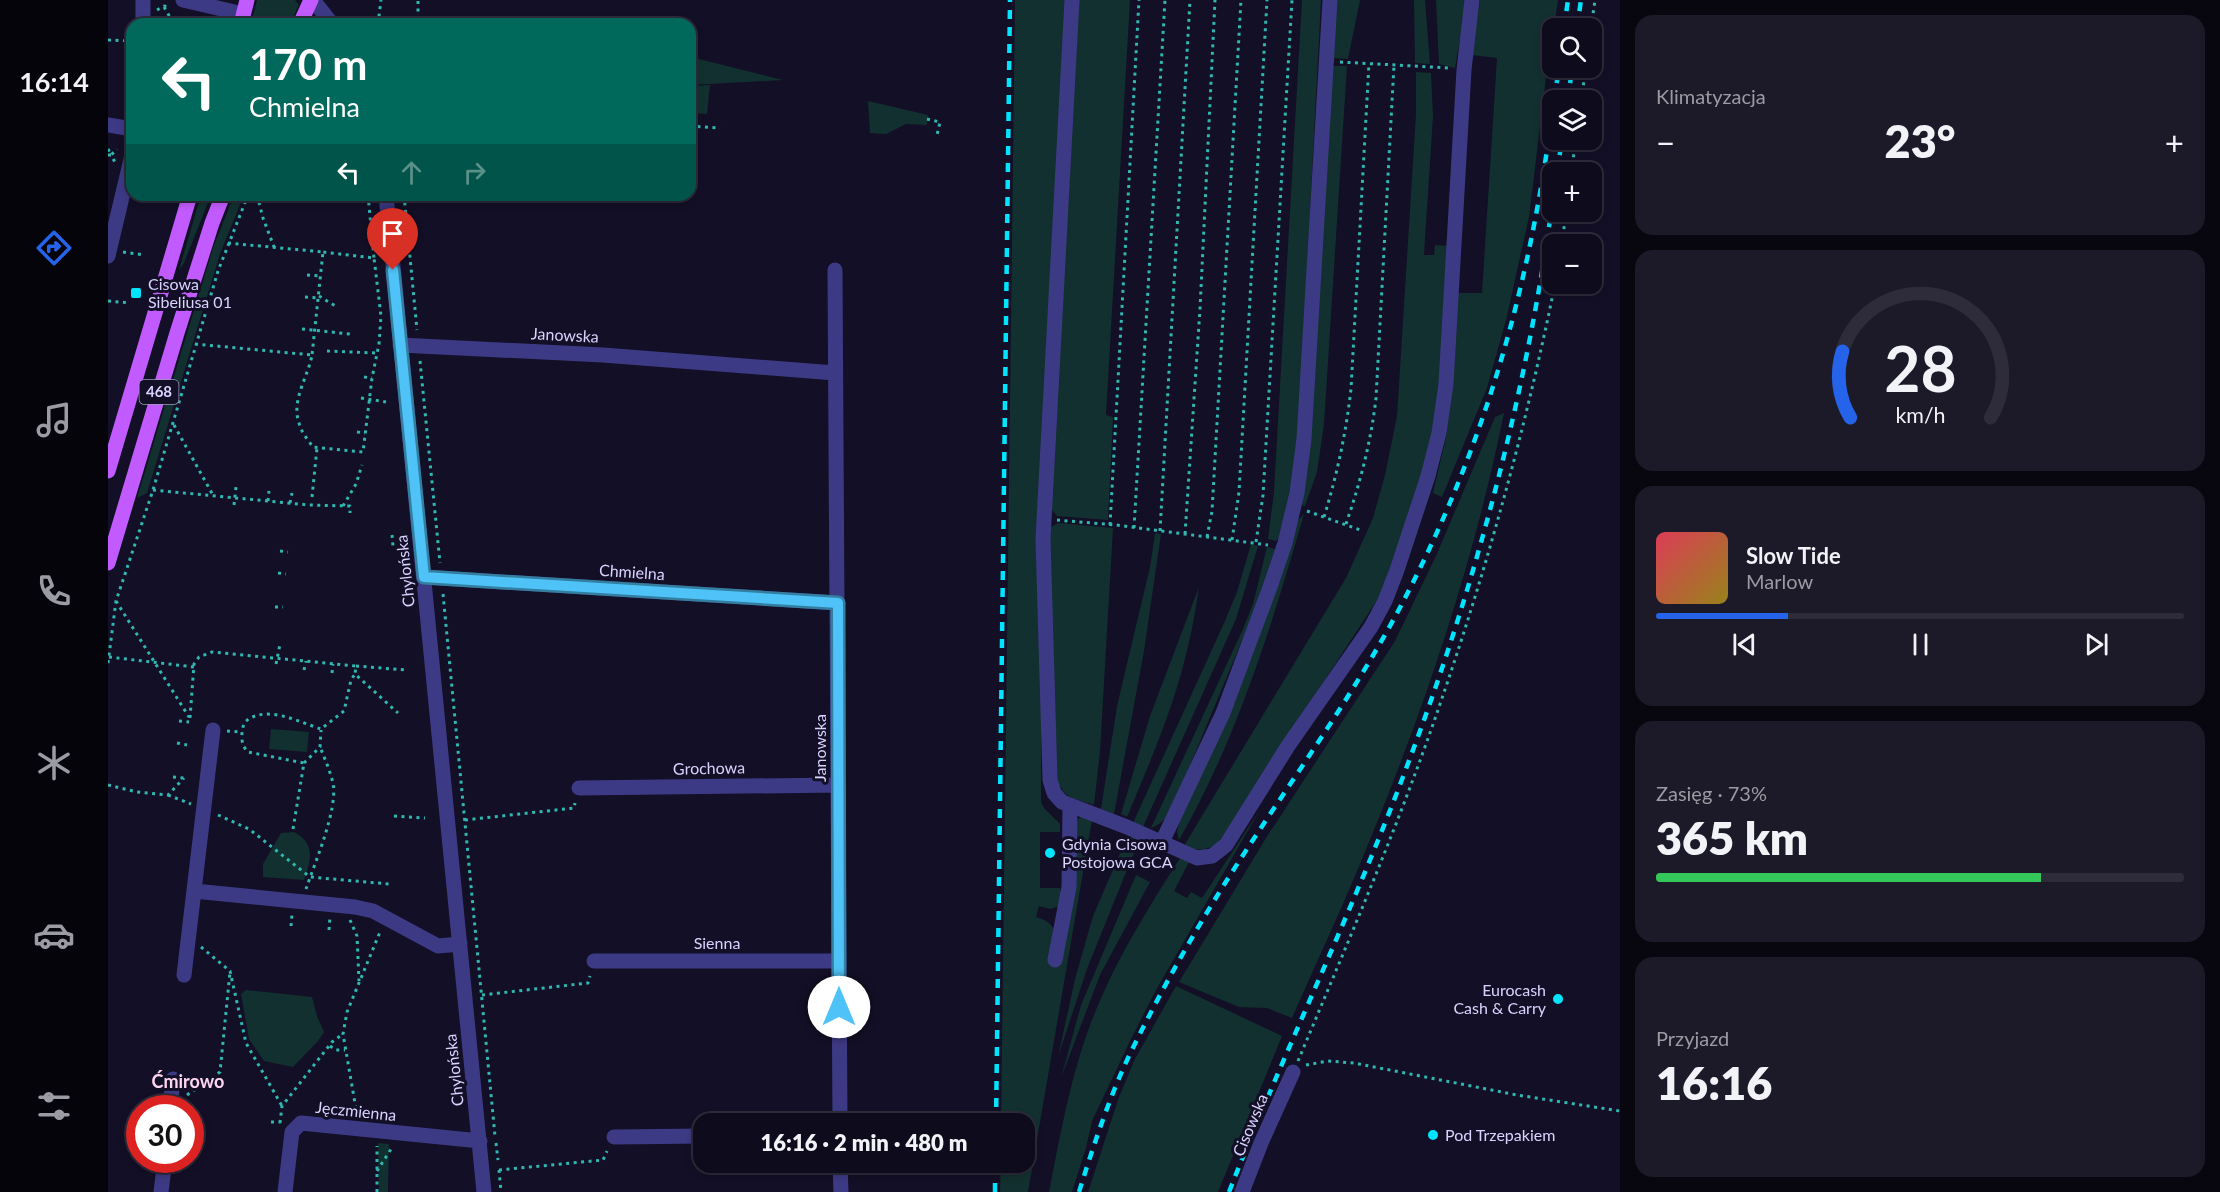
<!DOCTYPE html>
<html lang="pl">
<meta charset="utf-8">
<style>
body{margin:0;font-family:Lato,sans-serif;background:#1c1929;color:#f1f3f6;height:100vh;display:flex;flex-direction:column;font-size:22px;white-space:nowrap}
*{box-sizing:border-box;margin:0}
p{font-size:20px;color:#9b9ba3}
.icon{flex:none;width:33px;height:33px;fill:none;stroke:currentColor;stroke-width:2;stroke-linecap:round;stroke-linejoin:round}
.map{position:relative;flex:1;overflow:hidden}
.details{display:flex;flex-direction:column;gap:15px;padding:15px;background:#08060f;width:600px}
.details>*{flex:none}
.hud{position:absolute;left:18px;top:18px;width:570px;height:183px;border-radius:18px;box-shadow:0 3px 9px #0003,0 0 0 2px #2e2b3b;background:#00695c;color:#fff;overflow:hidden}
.tools{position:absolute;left:1434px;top:18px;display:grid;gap:12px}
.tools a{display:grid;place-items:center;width:60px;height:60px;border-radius:12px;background:#0e0b1c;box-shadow:0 3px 9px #0003,0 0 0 2px #2e2b3b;font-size:30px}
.speed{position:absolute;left:18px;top:1095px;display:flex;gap:12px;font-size:30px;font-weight:700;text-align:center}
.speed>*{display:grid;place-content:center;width:78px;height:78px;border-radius:50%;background:#0e0b1c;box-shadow:0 3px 9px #0003,0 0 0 2px #2e2b3b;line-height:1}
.speed .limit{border:9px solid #d22;background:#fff;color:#111}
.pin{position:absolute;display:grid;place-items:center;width:51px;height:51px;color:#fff;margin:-62px -26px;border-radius:50% 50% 50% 0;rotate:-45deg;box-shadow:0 0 6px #0007}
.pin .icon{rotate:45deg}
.me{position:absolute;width:66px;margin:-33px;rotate:0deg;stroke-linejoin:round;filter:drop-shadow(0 0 4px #0008)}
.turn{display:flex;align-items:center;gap:21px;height:126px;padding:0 24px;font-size:27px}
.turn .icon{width:78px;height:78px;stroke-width:2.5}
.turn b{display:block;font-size:42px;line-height:51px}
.lanes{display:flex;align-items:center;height:57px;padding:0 24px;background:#0003;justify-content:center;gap:30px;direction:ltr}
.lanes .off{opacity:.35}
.big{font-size:45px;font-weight:800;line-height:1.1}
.details .tile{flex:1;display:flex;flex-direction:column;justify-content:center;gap:9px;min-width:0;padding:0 21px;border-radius:18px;background:#1c1929}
.details .dial{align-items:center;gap:0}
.dial svg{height:156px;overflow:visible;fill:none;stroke:#2e2b3b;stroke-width:7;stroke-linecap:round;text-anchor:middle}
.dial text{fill:#f1f3f6;stroke:none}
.song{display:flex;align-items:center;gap:18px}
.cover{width:72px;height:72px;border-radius:9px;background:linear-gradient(135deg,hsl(350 70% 55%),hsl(50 70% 35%))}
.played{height:6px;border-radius:3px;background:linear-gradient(90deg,#2563eb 25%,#2e2b3b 25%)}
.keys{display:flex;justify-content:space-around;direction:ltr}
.heat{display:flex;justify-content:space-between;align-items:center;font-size:33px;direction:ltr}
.charge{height:9px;border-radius:4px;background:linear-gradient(90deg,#34c759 73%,#2e2b3b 0)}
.trip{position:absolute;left:585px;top:1113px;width:342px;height:60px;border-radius:18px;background:#0e0b1c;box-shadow:0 3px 9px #0003,0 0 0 2px #2e2b3b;font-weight:800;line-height:60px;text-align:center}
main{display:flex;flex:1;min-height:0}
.tabs{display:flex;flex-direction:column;width:108px;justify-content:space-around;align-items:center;background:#06040b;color:#9b9ba3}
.tabs .icon{width:42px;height:42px}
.tabs .current{color:#2563eb}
.tabs b{font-size:27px;color:#f1f3f6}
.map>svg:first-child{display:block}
.green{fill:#12302f}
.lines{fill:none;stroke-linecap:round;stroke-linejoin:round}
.path{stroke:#2fb8b0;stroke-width:3;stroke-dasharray:3 4.5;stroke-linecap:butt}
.minor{stroke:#3d3a85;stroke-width:15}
.major{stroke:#c25bff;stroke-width:15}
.rail{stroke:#00e5ff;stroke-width:4.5;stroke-dasharray:9 8;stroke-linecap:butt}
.route-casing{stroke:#337fa1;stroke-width:15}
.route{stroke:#4fc3f7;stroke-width:10}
.poi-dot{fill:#00e5ff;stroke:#130f26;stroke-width:2}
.labels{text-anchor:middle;stroke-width:6;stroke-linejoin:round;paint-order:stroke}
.shield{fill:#130f26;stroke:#9e99be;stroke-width:1.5}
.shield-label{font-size:15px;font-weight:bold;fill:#d9d4ff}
.poi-label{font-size:16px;fill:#d9d4ff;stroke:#130f26;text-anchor:start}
.street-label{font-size:16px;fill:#d9d4ff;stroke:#130f26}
.neighbourhood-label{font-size:18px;font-weight:bold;fill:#ffd6f0;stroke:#130f26}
</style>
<main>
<nav class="tabs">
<b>16:14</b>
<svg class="icon current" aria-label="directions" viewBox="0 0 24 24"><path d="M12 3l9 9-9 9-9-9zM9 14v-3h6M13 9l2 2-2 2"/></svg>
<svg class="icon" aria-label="music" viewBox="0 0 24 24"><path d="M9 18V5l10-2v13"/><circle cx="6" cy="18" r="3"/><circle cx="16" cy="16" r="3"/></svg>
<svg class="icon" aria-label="phone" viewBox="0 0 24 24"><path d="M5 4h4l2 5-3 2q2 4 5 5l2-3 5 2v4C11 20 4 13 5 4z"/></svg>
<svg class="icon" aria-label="climate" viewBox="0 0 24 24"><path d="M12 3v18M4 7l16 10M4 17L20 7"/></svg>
<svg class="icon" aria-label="car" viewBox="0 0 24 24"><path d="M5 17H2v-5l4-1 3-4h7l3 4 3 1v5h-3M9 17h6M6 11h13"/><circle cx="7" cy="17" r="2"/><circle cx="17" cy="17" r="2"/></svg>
<svg class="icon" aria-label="filters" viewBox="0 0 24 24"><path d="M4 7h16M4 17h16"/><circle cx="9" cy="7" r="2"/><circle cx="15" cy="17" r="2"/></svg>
</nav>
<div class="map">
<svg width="1512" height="1192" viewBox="0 0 1512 1192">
<rect width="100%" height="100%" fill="#130f26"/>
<path class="green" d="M149 0H187L191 5 182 24H143Z
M907 0H958L933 650V802L936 808 952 824V832H932V888H952L954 898 952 906 942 909 931 906 928 917C957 925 945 943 942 965L951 967 965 886 966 825 970 819 975 816 984 820 920 1192H892L893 1163 916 1162V1124L893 1123Z
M971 0H1022L998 415 1005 417 1000 520 949 516 943 509Z
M1194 0H1213L1190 442 1182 496 1172 537 1168 541 1160 539 1166 492Z
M1227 0H1252L1240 59 1224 58Z
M1306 0H1317L1322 64 1307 63Z
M1328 0H1359L1347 68 1331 64Z
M1372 0H1450L1446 28H1444L1421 217 1398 320 1379 388 1334 497 1325 493 1338 437 1345 383 1349 293H1374L1389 58 1363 55Z
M583 57 675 80 582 85Z
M1223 66H1239L1216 424 1209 472 1197 506 1194 505 1204 425Z
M1308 72 1323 73 1325 116 1316 255H1326L1327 245 1341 246 1334 381 1322 453 1273 594 1111 842C1100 850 1089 853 1077 844L1238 578 1265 518 1277 475 1289 416 1308 114Z
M602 85 599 114 582 113V86Z
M760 101 820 115 819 125 798 124 778 134 762 133Z
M93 195H103L76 263 71 270Z
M126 195H136L112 254 39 493 29 498 105 248Z
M1396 413C1366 562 1317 707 1259 847 1236 904 1209 961 1184 1018L1159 1008 1131 1007 1071 982 1158 838 1287 641 1328 556 1387 417Z
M1196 514C1164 625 1129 739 1071 840L1069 832 1072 819 1143 659 1169 587 1190 520Z
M950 523 1005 528 992 752 986 805C962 797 956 799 946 774L941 547 943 527Z
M1047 533 1053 534 1036 651 1006 814 993 809 1009 706 1042 567Z
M1143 544 1150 546 1128 619 1035 827 1025 823 1116 623 1129 592Z
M1159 547 1167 549 1145 614 1066 804C1060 816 1056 823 1043 828L1135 629 1145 604Z
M1091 587C1088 607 1085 627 1080 646 1067 705 1042 762 1019 817L1013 814 1042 716Z
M163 729 201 732 199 752 161 749Z
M1153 808 1048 990 1023 1039 984 1121 978 1148 964 1192H941C953 1131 964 1068 988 1010 1010 956 1041 907 1072 858L1081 862 1066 891 1079 898 1083 892 1094 898Z
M186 832C208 844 203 860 196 880L155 877V864L173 833Z
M1020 835 1031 840 979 969 950 1057 967 979 985 916Z
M1028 875 1042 882 992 975 953 1078 973 1005Z
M1068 986 1174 1036 1110 1192H980L1011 1097 1027 1059Z
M138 990 204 997 209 1016 216 1032 210 1041 185 1067 156 1061 141 1039 133 994Z
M270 1143 281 1144 280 1192H271Z"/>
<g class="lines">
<path class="path" d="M310 1V24
M56 7 66 24
M49 10 56 6 62 7
M270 24 273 0
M1483 28 1487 0
M0 40 24 41
M1232 62 1342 68
M1473 100 1478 68
M819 119 832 122 829 135
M582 126 612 128
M0 149 3 155 9 149
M0 155H3L8 164
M1463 172 1468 140
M149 195 155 218 166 247
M260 195 266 258
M296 195 309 330
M120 243 215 252 204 355
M1454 244 1458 212
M15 252 37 255
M199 275 213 276
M211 296 229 307
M197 297 211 298
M0 301 22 303
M194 329 242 334
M87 344 204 355C200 377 183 400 191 423 193 432 200 440 205 447L255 452 264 378 271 344 273 316 266 258 215 252
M219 351 267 353
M312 361 332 563
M256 377 264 378
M253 398 278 402
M66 425 106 497
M249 432 257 433
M45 490 201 505 242 506V513
M204 497 209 448
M160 501 161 491
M182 503 184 493
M126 505 128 487
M235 506 248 484 254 465
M1199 511 1255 531
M1216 517C1229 475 1238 433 1243 389L1261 63
M949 520 1008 525 1160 545
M1238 524C1252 483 1263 442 1268 398L1286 65
M1002 525 1031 0
M1026 528 1057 0
M1052 531 1082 0
M1077 534 1092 309 1107 0
M284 535 285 546
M1099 537 1104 511 1133 0
M1124 540 1131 492 1159 0
M1148 542 1155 495 1184 0
M172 551 180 552
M170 573 178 574
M335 594 387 1136
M8 601 81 717
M167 607H175
M1 657 86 667
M0 663 8 601 45 490 110 271 140 195
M168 664 172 644
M248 666 298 670
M196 670 198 661
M224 673 225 664
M82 718 86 664 91 657 104 652 248 666 247 674 290 713
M71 721 81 722
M119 731 134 732
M69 743 79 745
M196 763 212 747 213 730
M65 777 76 778
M0 785 29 792 60 795 76 778
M60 795 83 804
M110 815 141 829 202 877 281 884
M286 816 317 818
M357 820 466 808 467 803
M185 829 196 763 140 752C132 744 133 734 136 723 156 703 191 722 213 729L236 711 243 680 247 674
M198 889C207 862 230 810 225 783 222 771 217 759 212 747
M242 920 249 936 251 981
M183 926 184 914
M221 930 222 917
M93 947 122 971 138 1043 174 1106
M374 995 480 983 482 976
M222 1046 228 1050H237
M1190 1061C1239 944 1290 827 1331 707 1379 568 1418 427 1447 284
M1198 1065 1220 1061 1246 1063 1409 1095 1512 1111
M79 1095 112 1072 122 972
M247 1116 248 1109 235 1034 239 1012 272 932
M163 1122H172
M172 1123 174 1106 224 1042 235 1034
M388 1143 390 1160
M391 1170 393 1192
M391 1170 495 1160 499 1151
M269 1171 285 1146
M269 1192V1146"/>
<path class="minor" d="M75 0 135 14
M205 0 224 24
M964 0 935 539 942 780 946 793 954 802 1019 827 1089 858 1104 856 1118 845 1180 746 1263 627 1277 601 1289 570 1320 476 1331 433 1338 384 1356 70 1364 0
M35 24V0
M0 125 24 129
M278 195 376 1192
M0 256 24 155
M727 270 732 1124
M292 345 495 355 727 373
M316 577 730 603
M471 788 730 785
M1054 842 1115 713 1162 587 1177 543 1189 493 1196 439 1222 0
M86 891 247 907 265 911 330 946 352 944
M947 960 961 887 962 806
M486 961H731
M76 975 105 730
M62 1108 65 1079
M506 1137 596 1136
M732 1162 733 1192
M53 1192 57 1160
M177 1192 184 1132 193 1123 372 1141
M1134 1192 1153 1143 1185 1072"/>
<path class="major" d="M133 24 139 0
M192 24 203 0
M0 471 82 195
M0 563 69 333 104 223 115 195"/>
<path class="rail" d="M1456 28 1460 0
M1469 28 1473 0
M1446 100 1451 68
M1460 100 1464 68
M1449 172 1454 140
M888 1124 902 0
M887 1192V1162
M971 1192C985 1147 1000 1101 1020 1058 1047 1002 1077 948 1109 896 1171 796 1243 702 1297 598 1378 442 1421 288 1444 115
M1121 1192C1178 1046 1248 905 1302 758 1369 580 1418 394 1444 206"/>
</g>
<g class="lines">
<g class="route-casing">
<path id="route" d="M285 270 316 577 730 603 731 1007"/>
</g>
<use href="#route" class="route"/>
</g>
<g class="poi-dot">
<rect x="22" y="287" width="12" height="12" rx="3"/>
<circle cx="942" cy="853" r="6"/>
<circle cx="1450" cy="999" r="6"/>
<circle cx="1325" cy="1135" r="6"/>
</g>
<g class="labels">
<rect class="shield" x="31.5" y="380" width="39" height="24" rx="4.5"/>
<g class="shield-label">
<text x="51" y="397">468</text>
</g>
<g class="poi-label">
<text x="40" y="290">Cisowa<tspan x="40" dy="18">Sibeliusa 01</tspan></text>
<text x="954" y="850">Gdynia Cisowa<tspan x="954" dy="18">Postojowa GCA</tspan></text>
<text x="1438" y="996" text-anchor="end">Eurocash<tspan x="1438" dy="18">Cash &amp; Carry</tspan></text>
<text x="1337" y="1141">Pod Trzepakiem</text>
</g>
<g class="street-label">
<text transform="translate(457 335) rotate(3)" y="6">Janowska</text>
<text transform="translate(297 571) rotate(-96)" y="6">Chylońska</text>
<text transform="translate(524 572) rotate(4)" y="6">Chmielna</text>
<text transform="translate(712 748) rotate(-90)" y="6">Janowska</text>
<text transform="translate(601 768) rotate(-1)" y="6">Grochowa</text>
<text x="609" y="949">Sienna</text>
<text transform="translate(346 1070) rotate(-96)" y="6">Chylońska</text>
<text transform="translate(248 1111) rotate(6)" y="6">Jęczmienna</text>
<text transform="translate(1142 1125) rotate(-67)" y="6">Cisowska</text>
</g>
<g class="neighbourhood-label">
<text x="80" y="1088">Ćmirowo</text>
</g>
</g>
</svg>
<div class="tools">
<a><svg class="icon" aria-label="search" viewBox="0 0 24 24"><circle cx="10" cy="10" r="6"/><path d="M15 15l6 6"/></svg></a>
<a><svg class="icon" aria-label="layers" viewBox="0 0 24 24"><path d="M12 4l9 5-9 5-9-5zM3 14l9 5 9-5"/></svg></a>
<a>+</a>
<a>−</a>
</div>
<div class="speed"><div class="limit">30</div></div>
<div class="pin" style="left:285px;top:270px;background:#d93025"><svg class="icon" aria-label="arrive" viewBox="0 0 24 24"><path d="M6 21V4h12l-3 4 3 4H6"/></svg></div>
<svg class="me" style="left:731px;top:1007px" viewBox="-20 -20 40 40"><circle r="19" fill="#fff"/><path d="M0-13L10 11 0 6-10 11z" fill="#4fc3f7"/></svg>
<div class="trip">16:16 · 2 min · 480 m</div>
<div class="hud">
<div class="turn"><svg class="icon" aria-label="left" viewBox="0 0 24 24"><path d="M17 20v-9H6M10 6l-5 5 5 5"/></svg><div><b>170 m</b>Chmielna</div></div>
<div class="lanes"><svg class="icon" aria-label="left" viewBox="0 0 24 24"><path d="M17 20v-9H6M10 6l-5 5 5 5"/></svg><svg class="icon off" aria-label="ahead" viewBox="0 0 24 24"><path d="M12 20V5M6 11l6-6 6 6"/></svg><svg class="icon off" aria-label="right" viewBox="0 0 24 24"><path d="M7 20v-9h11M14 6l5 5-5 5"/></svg></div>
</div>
</div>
<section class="details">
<div class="tile"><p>Klimatyzacja</p>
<div class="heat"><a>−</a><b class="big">23°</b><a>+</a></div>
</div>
<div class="tile dial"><svg viewBox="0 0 100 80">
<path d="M14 69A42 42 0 1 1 86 69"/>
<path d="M14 69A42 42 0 0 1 10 35" stroke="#2563eb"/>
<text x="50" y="56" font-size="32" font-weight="700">28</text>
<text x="50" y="72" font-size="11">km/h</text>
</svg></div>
<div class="tile">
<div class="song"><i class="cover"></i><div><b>Slow Tide</b><p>Marlow</p></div></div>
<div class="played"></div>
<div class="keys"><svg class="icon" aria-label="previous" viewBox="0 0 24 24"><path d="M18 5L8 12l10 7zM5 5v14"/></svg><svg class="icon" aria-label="pause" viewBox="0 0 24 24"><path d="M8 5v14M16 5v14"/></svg><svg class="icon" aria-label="next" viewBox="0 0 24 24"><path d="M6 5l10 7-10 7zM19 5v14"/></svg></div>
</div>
<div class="tile"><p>Zasięg · 73%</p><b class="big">365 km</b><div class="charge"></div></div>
<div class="tile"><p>Przyjazd</p><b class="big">16:16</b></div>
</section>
</main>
